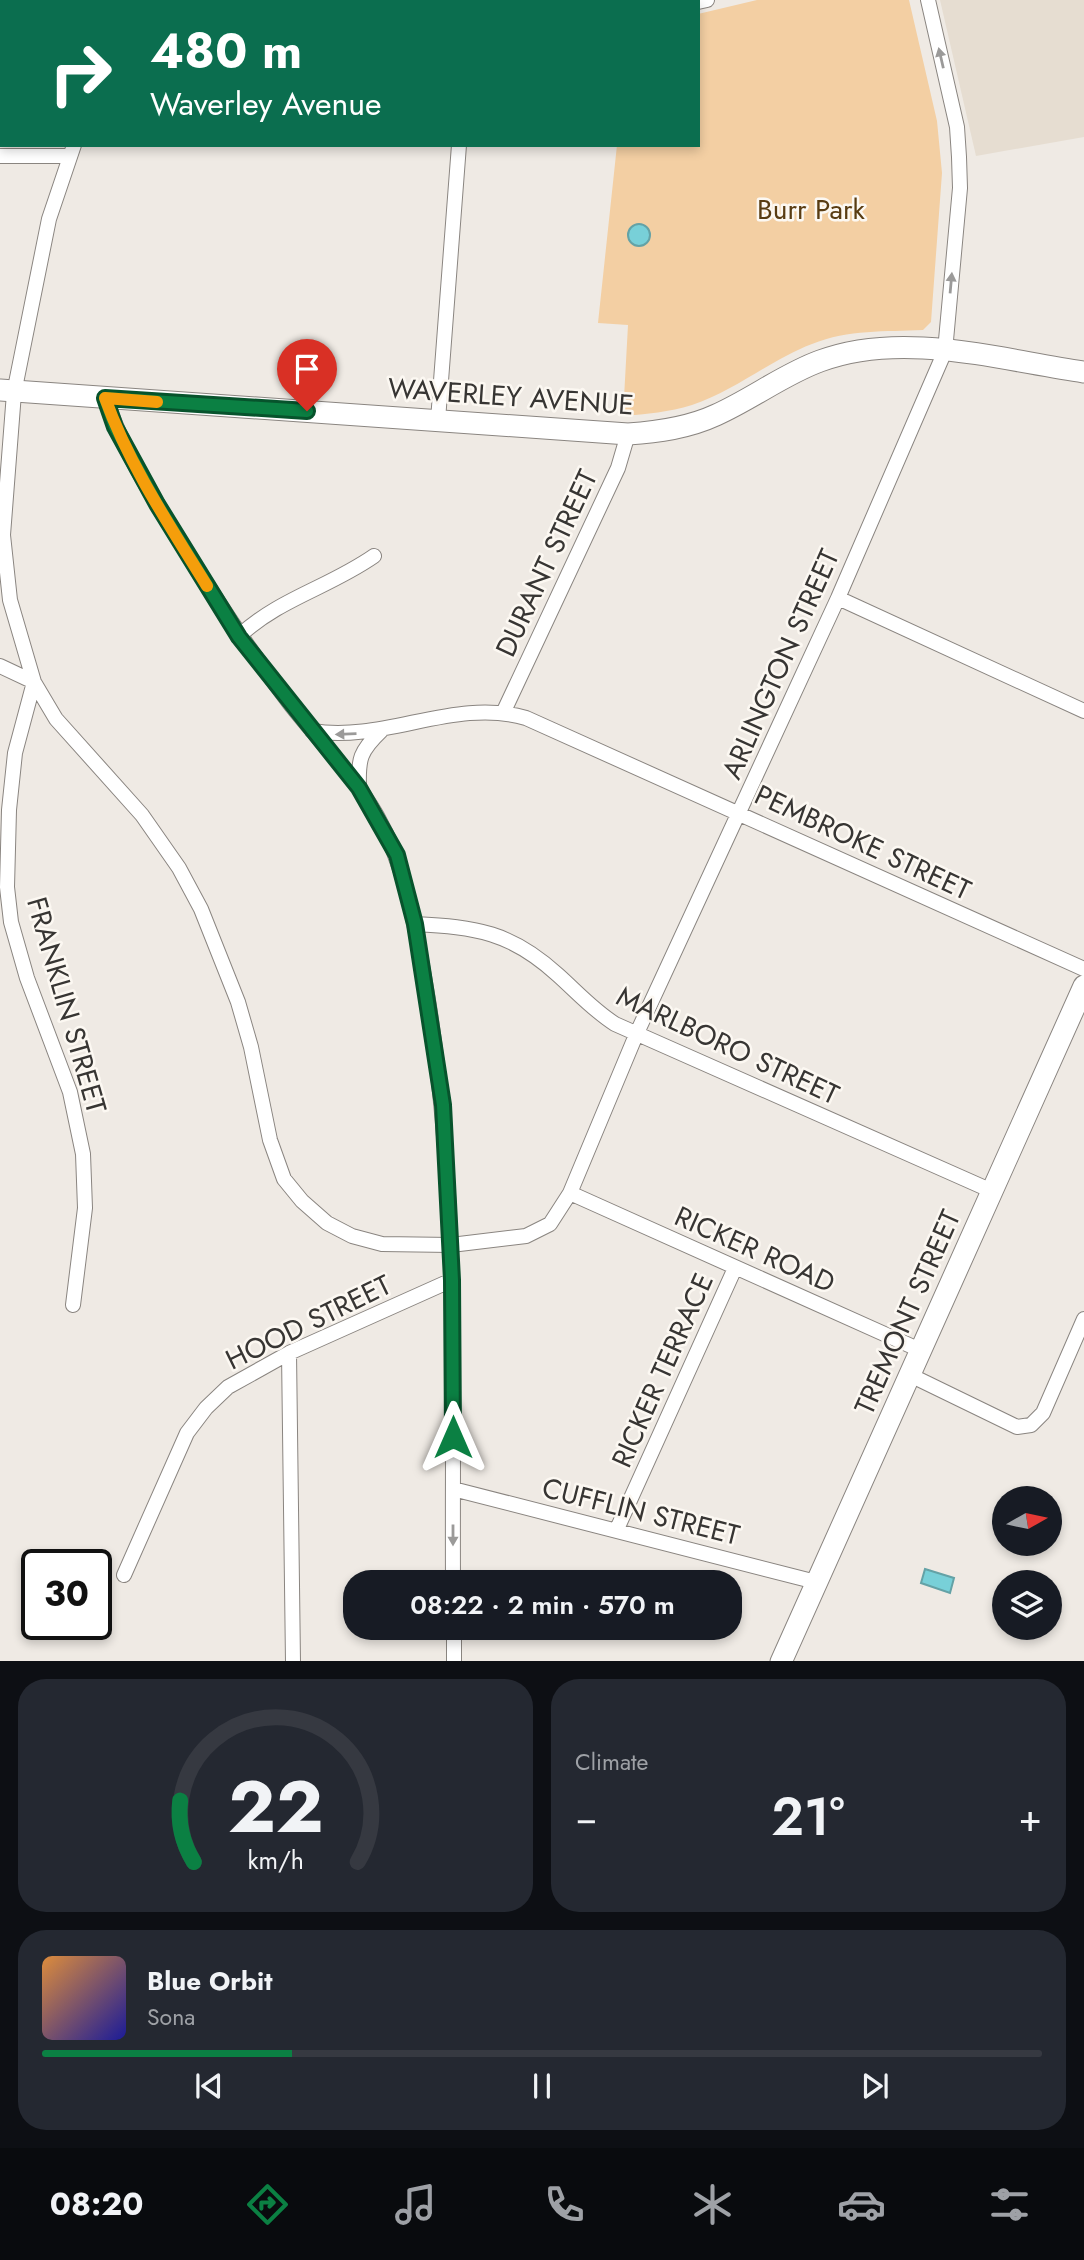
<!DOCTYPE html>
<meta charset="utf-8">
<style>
body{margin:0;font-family:Jost,sans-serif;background:#242831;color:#f1f3f6;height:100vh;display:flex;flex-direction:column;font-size:26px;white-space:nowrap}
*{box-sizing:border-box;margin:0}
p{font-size:23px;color:#9ea1a6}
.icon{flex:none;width:38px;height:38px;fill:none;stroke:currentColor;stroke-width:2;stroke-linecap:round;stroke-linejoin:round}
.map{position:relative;height:1661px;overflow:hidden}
.side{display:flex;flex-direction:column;gap:18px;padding:18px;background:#0d0f14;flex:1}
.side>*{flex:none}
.hud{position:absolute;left:0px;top:0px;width:700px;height:147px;box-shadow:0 4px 10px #0003;background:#0b6e4f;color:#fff;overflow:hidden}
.needle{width:46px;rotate:81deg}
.controls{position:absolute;left:992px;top:1486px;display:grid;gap:14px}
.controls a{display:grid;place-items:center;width:70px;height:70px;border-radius:50%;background:#171b24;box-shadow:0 4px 10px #0003;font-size:35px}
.speed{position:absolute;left:21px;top:1549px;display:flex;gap:14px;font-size:35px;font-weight:700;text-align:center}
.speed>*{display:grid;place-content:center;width:91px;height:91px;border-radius:50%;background:#171b24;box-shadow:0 4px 10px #0003;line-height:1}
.speed .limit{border:4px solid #111;border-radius:10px;background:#fff;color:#111}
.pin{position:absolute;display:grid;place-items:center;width:60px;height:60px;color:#fff;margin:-72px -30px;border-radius:50% 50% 50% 0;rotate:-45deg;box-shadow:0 0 7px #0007}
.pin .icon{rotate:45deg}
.me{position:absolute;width:77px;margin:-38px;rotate:0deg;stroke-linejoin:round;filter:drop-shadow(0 0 5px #0008)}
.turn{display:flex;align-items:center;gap:24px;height:147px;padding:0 35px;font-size:32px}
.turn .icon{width:91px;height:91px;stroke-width:2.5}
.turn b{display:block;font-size:49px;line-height:60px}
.big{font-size:52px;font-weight:600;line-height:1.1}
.side .card{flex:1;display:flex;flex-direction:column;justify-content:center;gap:10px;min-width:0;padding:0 24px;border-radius:28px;background:#242831}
.side .dial{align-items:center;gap:0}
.dial svg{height:182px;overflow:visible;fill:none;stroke:#363941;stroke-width:7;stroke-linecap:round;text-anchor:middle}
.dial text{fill:#f1f3f6;stroke:none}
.song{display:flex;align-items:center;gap:21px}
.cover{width:84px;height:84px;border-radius:10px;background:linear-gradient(135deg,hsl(30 70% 55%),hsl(240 70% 35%))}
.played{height:7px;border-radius:4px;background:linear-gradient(90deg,#0b8043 25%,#363941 25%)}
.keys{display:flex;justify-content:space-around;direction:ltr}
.heat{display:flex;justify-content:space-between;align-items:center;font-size:38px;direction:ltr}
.side .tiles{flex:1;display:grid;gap:18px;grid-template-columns:1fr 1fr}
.card:last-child{grid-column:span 2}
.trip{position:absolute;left:343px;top:1570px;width:399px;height:70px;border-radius:28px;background:#171b24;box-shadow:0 4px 10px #0003;font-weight:600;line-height:70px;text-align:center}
.dock{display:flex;height:112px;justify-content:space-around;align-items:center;background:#090b0e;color:#9ea1a6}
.dock .icon{width:49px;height:49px}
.dock .on{color:#0b8043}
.dock b{font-size:32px;color:#f1f3f6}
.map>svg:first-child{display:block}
.built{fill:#e6ddd1}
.green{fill:#f3cfa3}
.water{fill:#78d0d8;stroke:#64a2a6;stroke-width:2}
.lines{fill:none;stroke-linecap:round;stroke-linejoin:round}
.street-casing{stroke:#8a8580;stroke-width:16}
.secondary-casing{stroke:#8a8580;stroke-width:23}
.street{stroke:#fff;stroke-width:14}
.secondary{stroke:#fff;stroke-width:21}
.oneway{fill:#9b9a99}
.route-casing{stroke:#07532c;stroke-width:18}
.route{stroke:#0b8043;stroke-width:12}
.slow{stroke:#f59e0b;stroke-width:12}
.labels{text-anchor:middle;stroke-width:5;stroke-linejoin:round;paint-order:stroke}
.park-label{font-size:28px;fill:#593c12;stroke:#fcf8f2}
.street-label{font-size:28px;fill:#373533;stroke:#fcf8f2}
</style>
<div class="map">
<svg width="1084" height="1662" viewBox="0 0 1084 1662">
<rect width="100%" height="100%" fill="#efeae4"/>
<path class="built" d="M940 0H1084V137L976 156Z"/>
<path class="green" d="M241 0H383L389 2H236Z
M757 0H909L937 121 942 173 931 322 923 330C885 332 849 329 812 344 770 360 735 391 692 405 669 412 647 414 623 416L628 325 598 323 617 145H698V14Z"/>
<path class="water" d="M628 235a11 11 0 1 1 22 0a11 11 0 1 1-22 0Z
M925 1569 954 1578 950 1593 921 1583Z"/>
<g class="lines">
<g class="street-casing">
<path id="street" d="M94 0 102 2
M425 0 429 2
M203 2 205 0
M515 2 517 0
M698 2 707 0
M0 156H69
M105 398C123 449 151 495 179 540 214 597 250 651 290 704 319 741 354 775 377 816 408 871 416 932 427 994 459 1188 452 1385 453 1582
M438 420 459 145
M838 598 1084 711
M238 637C280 598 328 588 374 556
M0 666 34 682 56 719 142 815 179 868 201 909 238 1002 251 1047 270 1140 284 1179 302 1201 327 1223 352 1236 382 1244 451 1245 526 1236 550 1224 570 1193 636 1035 838 598 945 351 960 188 959 157 957 127 928 0
M504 711 618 468 628 434
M312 731C385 743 455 697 526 718L1084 969
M359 787C358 759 360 751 381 731
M415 924C476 927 511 932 558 975 577 992 593 1010 615 1024L992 1191
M570 1193 920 1350
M73 1305 85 1208 83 1154 70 1092 27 978 11 922 7 887 9 810 15 753 34 682 10 600 3 535 14 393 49 219 74 145
M289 1353 293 1662
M910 1375 1017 1427 1031 1425 1043 1413 1084 1319
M453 1489 816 1582
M617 1529 735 1268
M124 1575 187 1433 206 1408 228 1387 289 1353 452 1280
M454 1628V1662"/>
</g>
<g class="secondary-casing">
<path id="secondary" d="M0 390 628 434C658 432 688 428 716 415 752 399 784 374 820 361 903 330 1000 360 1084 372
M781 1662 1084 986"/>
</g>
<use href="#street" class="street"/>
<use href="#secondary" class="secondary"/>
</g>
<defs><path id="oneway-solid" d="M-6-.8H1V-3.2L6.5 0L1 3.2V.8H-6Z" transform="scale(1.75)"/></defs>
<g class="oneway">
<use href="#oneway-solid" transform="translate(941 58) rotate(-103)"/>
<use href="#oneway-solid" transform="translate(951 283) rotate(-85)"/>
<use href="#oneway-solid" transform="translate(346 734) rotate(178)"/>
<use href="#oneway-solid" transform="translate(453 1535) rotate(90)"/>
</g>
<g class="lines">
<g class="route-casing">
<path id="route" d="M307 411 105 398 115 427 157 504 239 637 359 788 397 855 415 924 443 1105 452 1280 453 1437"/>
</g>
<use href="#route" class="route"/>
<path class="slow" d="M157 402 105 398C129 465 170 526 207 586"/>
</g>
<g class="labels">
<g class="park-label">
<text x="811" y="219">Burr Park</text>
</g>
<g class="street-label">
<text transform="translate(511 396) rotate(4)" y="10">WAVERLEY AVENUE</text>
<text transform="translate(546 563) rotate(-65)" y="10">DURANT STREET</text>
<text transform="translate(780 664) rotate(-66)" y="10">ARLINGTON STREET</text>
<text transform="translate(863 842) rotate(25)" y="10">PEMBROKE STREET</text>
<text transform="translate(67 1005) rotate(74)" y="10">FRANKLIN STREET</text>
<text transform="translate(728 1045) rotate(25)" y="10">MARLBORO STREET</text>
<text transform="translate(755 1249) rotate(24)" y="10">RICKER ROAD</text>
<text transform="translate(907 1312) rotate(-66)" y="10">TREMONT STREET</text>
<text transform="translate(308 1322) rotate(-26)" y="10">HOOD STREET</text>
<text transform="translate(662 1370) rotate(-66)" y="10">RICKER TERRACE</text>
<text transform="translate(641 1511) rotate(14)" y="10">CUFFLIN STREET</text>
</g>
</g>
</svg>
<div class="controls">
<a><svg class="needle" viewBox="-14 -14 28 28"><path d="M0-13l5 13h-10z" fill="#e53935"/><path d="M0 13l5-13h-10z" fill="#9ea1a6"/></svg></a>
<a><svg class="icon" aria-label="layers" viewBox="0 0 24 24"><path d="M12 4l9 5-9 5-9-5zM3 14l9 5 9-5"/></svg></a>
</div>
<div class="speed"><div class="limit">30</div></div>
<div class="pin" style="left:307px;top:411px;background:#d93025"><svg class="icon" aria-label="arrive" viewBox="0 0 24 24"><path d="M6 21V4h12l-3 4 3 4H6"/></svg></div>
<svg class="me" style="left:453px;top:1437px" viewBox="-20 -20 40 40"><path d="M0-17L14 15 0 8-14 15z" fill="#0b8043" stroke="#fff" stroke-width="4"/></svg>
<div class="trip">08:22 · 2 min · 570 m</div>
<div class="hud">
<div class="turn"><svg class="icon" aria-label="right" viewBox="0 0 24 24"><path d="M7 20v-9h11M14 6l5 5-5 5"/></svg><div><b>480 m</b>Waverley Avenue</div></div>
</div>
</div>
<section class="side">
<div class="tiles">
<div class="card dial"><svg viewBox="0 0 100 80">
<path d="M14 69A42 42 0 1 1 86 69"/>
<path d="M14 69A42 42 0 0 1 8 42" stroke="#0b8043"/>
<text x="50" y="56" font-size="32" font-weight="700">22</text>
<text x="50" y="72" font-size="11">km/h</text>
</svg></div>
<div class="card"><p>Climate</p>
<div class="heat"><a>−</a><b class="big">21°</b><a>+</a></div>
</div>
<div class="card">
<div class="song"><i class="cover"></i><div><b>Blue Orbit</b><p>Sona</p></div></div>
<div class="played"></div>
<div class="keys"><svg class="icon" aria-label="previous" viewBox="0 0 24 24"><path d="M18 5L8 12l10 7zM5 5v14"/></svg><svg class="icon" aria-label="pause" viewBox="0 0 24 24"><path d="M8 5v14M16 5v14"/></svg><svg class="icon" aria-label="next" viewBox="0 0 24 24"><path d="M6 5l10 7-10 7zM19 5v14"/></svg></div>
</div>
</div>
</section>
<nav class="dock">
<b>08:20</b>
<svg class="icon on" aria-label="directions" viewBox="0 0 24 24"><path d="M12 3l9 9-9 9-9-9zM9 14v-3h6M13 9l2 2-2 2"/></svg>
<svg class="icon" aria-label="music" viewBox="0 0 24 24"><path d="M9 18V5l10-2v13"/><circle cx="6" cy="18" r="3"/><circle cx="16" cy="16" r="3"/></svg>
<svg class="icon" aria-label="phone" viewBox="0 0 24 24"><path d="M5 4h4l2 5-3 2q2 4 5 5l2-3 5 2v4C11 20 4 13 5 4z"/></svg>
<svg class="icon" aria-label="climate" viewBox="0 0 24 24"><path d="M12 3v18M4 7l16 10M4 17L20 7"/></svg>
<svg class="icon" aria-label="car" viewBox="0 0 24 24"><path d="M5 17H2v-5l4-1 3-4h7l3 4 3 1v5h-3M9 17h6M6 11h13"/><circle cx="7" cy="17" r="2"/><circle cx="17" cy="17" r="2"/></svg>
<svg class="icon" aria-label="filters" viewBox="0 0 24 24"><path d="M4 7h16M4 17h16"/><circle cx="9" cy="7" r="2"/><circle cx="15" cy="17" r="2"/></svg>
</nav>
